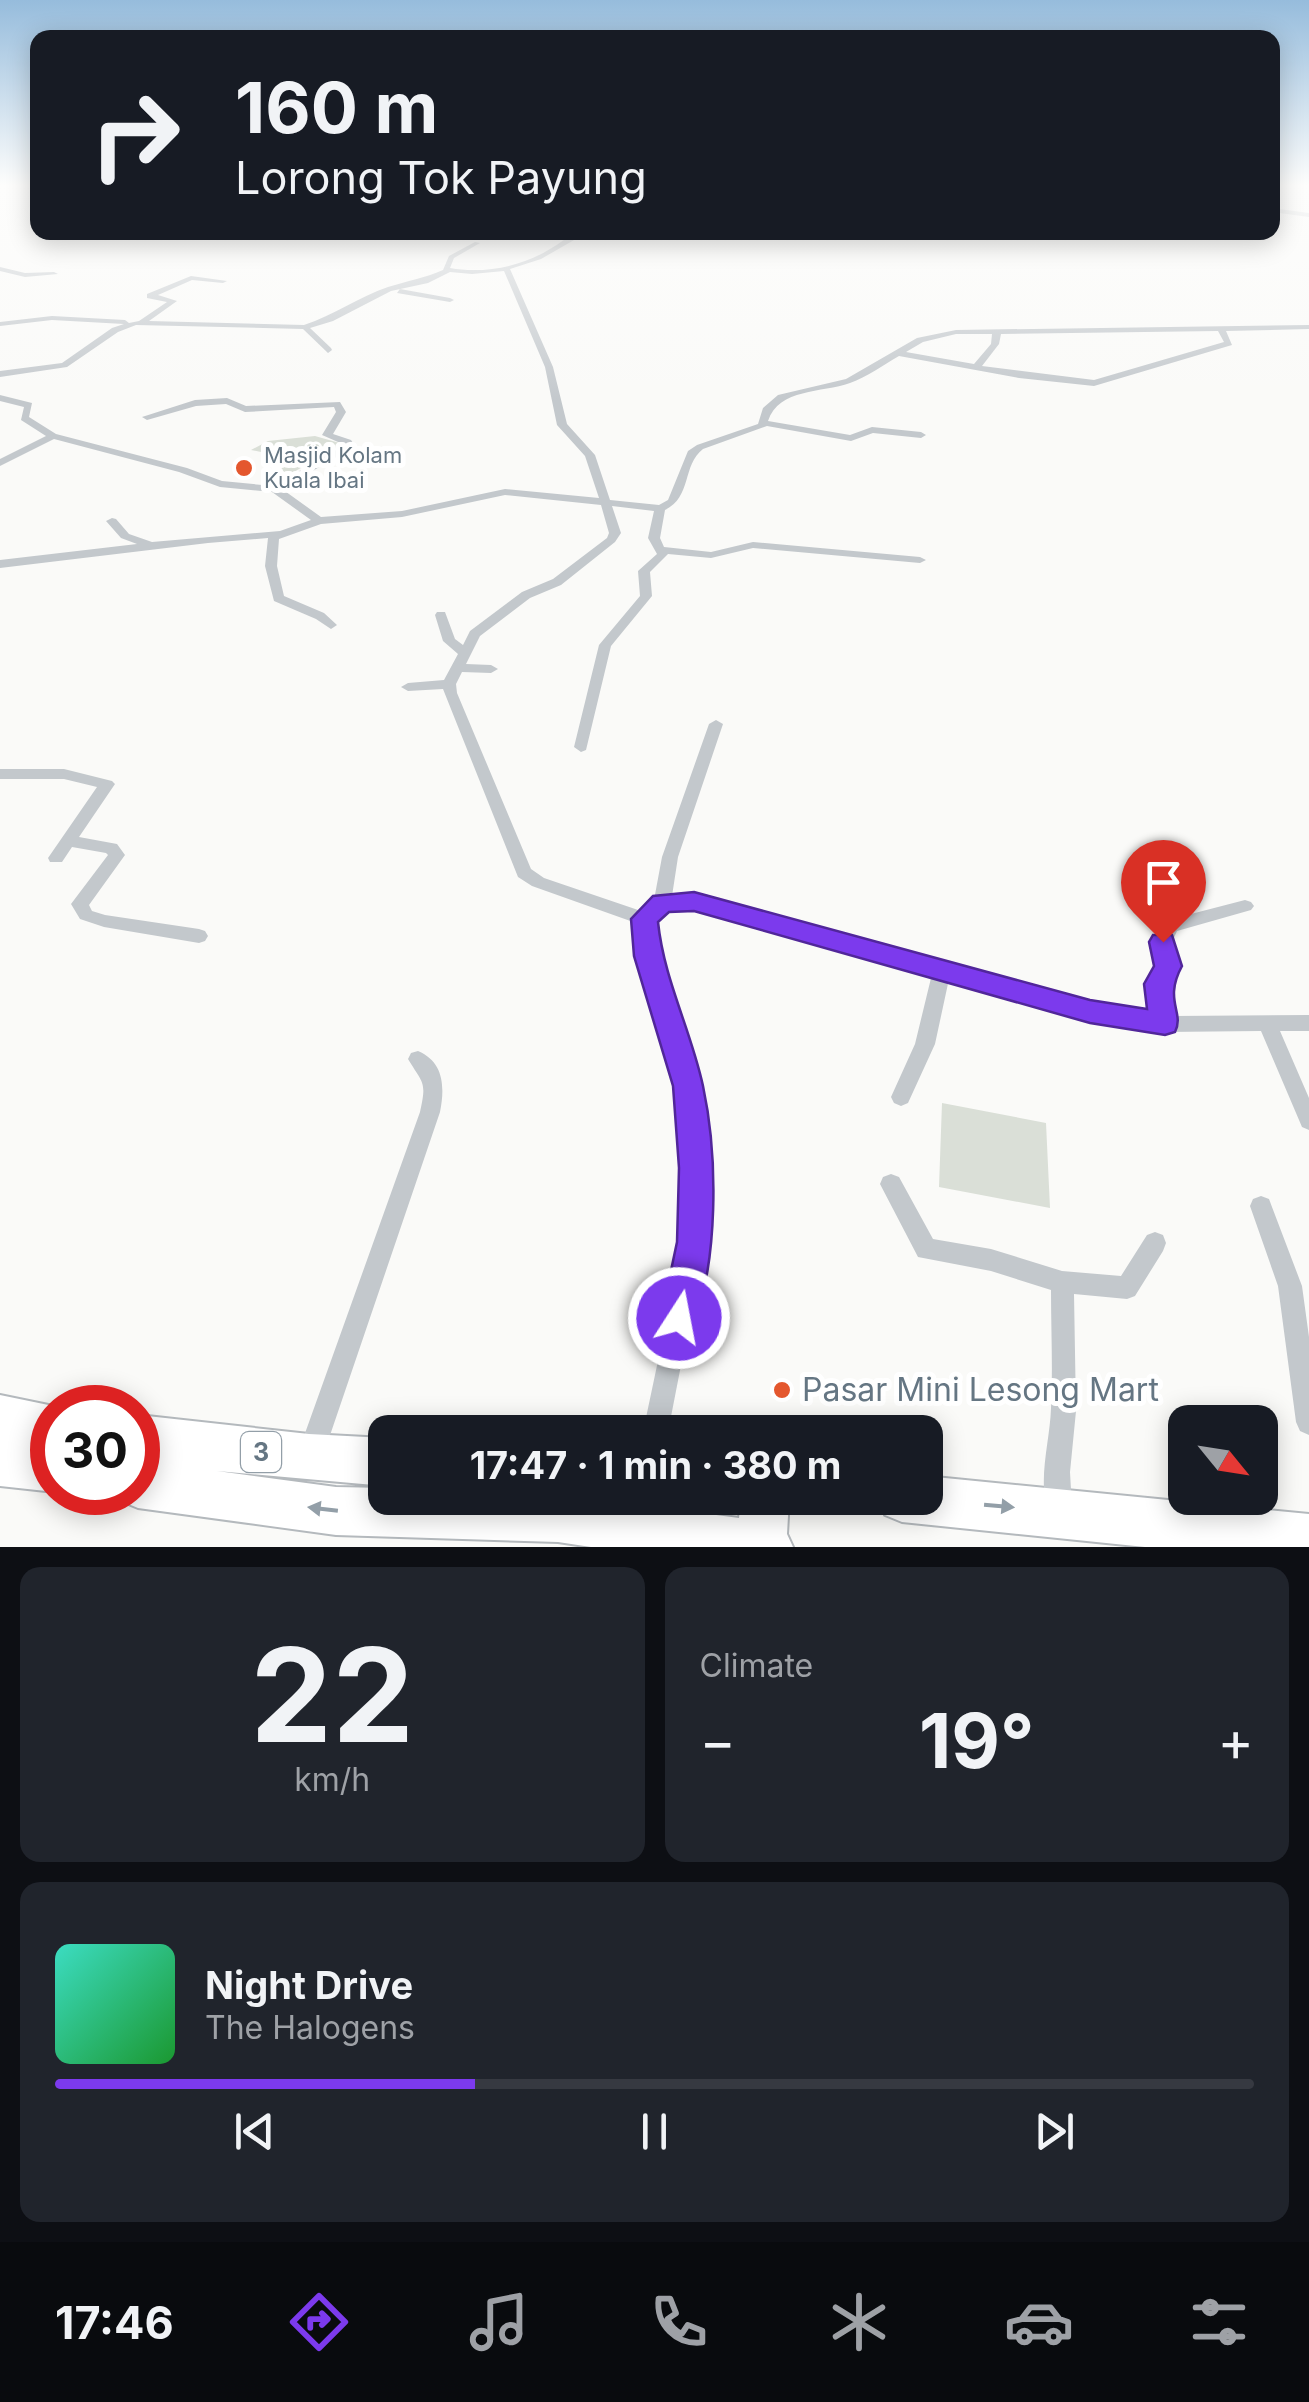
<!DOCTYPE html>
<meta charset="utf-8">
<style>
body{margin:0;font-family:Inter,sans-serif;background:#20242c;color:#f1f3f6;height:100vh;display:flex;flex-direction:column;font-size:38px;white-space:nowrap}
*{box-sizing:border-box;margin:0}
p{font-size:32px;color:#9ea1a6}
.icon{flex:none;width:55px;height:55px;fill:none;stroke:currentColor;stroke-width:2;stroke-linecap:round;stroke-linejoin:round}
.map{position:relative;height:1547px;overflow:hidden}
.sheet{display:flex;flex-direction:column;gap:20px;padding:20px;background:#0d0f14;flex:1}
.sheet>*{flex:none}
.banner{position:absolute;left:30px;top:30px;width:1250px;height:210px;border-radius:20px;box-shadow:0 5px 25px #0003;background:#171b24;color:#f1f3f6;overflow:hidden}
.needle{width:65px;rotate:120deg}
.controls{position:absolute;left:1168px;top:1405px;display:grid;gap:20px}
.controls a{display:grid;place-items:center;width:110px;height:110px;border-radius:20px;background:#171b24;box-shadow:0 5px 25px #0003;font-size:50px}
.speed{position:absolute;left:30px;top:1385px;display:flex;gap:20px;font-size:50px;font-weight:700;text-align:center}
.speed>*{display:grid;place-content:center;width:130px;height:130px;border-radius:50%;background:#171b24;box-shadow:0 5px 25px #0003;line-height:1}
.speed .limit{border:15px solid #d22;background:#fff;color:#111}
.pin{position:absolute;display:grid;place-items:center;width:85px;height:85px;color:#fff;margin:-102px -42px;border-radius:50% 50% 50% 0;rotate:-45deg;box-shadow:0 0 10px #0007}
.pin .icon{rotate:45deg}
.me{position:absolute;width:110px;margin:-55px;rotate:11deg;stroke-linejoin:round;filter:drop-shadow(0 0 8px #0008)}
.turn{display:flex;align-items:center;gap:35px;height:210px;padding:0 40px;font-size:45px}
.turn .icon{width:130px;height:130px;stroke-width:2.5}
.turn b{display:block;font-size:70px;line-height:85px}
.big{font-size:75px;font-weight:700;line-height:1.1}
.sheet .card{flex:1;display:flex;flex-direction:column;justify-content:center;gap:15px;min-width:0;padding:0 35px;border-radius:20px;background:#20242c}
.sheet .dial{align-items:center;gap:0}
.dial b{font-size:130px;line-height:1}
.song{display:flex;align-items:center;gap:30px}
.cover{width:120px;height:120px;border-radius:15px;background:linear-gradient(135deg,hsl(170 70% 55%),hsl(130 70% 35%))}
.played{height:10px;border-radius:5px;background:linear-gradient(90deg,#7c3aed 35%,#363941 35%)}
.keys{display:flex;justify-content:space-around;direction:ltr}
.heat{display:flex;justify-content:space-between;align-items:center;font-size:55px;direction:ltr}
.sheet .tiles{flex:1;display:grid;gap:20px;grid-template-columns:1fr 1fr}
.card:last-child{grid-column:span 2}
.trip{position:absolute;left:368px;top:1415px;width:575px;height:100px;border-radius:20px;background:#171b24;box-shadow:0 5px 25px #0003;font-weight:700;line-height:100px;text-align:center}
.menu{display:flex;height:160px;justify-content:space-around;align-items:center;background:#090b0e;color:#9ea1a6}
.menu .icon{width:70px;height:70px}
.menu .selected{color:#7c3aed}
.menu b{font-size:45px;color:#f1f3f6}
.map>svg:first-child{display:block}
.green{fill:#dadfd7}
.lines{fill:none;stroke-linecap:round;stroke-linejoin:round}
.highway-casing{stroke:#b4b9bd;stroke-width:4}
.street{fill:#c3c8cc;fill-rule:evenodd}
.highway{fill:#fff;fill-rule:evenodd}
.oneway{fill:#939fa8}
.route{fill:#7c3aed;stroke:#51269a;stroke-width:2.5}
.poi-dot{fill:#e4572e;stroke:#fff;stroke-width:4}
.labels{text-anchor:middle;stroke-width:10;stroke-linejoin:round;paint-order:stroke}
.far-poi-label{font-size:22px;fill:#657683;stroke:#fff;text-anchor:start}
.shield{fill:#fff;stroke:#939fa8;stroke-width:2.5}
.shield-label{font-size:25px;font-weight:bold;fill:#657683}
.near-poi-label{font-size:32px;fill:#657683;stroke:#fff;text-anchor:start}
</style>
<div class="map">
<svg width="1309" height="1547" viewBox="0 0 1309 1547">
<rect width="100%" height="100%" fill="#fafaf8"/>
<path class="green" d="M315 436 343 444 285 477 261 452 251 450 268 441Z
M942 1103 1046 1123 1050 1208 939 1187Z"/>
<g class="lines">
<g class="highway-casing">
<path id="highway" d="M0 1395 63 1408H52L55 1492 0 1486Z
M138 1415 309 1434 385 1438V1486L217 1471 336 1487 385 1488V1498H587L739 1518 741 1498H789L787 1534 793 1547H591L558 1542 336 1535 138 1508 121 1501 118 1492H138Z
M925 1476 1309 1514V1547H1145L902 1522 885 1515 878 1498H925Z"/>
</g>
<path class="street" d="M1272 208 1309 213V217L1272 212Z
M577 232H588L541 259 510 269 553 367 567 424 595 455 610 500 659 505 668 500 688 451 697 445 758 424 763 408 778 395 846 379 917 338 956 330 1309 325V329L1226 331 1232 345 1094 386 1019 378 899 356C883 365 867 377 850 383 822 393 779 388 768 421L850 435 872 427 921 432 926 435 921 438 873 433 851 441 767 426 703 449C682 465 692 497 665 510L660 538 664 547 711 552 753 542 920 557 926 560 920 563 753 548 711 558 668 554 650 572 652 596 611 646 586 750 581 752 574 747 599 645 640 596 638 571 657 554 648 538 654 511 612 506 621 533 615 542 561 585 530 598 480 636 466 664 491 665 498 669 491 673 462 672 456 684 457 693 531 869 544 878 641 911 654 900 662 857 709 724 716 720 723 724 678 857 672 896H694L1090 1003 1154 1014 1149 984 1159 966 1154 942 1164 921 1245 900 1251 902 1254 906 1251 910 1177 931 1172 942 1177 966 1167 984 1173 1016 1309 1015V1031H1280L1309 1098V1130L1302 1127 1261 1031 1165 1032 1090 1019 949 979 935 1044 908 1103 901 1106 894 1103 891 1097 915 1044 932 974 694 908H666L653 921 657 956 698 1086 706 1168 705 1242 668 1432H643L683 1242 684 1168 678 1086 639 956 636 923 532 886 518 877 443 689 408 691 401 687 408 683 444 680 458 654 443 641 435 615 437 612H445L455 639 463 645 470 631 522 592 553 579 607 538 609 533 601 505 505 495 402 517 321 524 279 539 277 566 284 596 324 613 337 625 331 629 316 619 274 601 265 566 268 538 208 543 0 568V560L137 544 121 538 106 521 112 518 116 519 129 534 152 542 280 531 311 520 272 492 220 487 179 472 54 439 0 466V459L46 436 21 420 24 407 0 401V395L32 403 29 417 56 434 187 468 222 481 273 486 345 445 322 435 336 412 334 407 245 412 226 404 196 406 147 420 142 417 195 400 227 398 246 406 340 402 346 412 333 434 351 440 355 446 282 489 321 517 402 511 505 489 599 498 585 456 557 425 545 367 504 271 472 274 450 272 428 283 391 291 333 321 310 328 331 348 332 350 328 353 303 329 136 325 118 332 67 367 0 377V371L62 363 112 328 124 324 52 320 0 326V322L52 316 125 320 129 323 139 321 167 302 147 298V294L191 276 227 281 223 283 192 280 158 295 177 301 149 321 304 325C334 315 359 297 388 287 407 281 425 278 443 270L449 256 475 242 480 243 454 258 450 268C483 274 521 267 550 249 559 244 567 237 577 232ZM1218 331 1224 342 1094 380 982 366 999 344 1001 334ZM956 334H992L991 344 974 364 906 352 923 342Z
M0 267 25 273 54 272 58 274 25 277 0 271Z
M400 289 450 298 454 300 450 302 397 293Z
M0 769H64L112 781 115 784 79 837 117 844 125 855 89 905 92 911 105 915 199 929 205 931 208 936 205 941 199 943 104 927 80 919 71 904 108 855 106 853 72 847 62 862H50L48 858 97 787 64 779H0Z
M418 1051C444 1062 445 1087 440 1112L325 1450 321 1459 312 1463 303 1459 299 1450 420 1112C427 1081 423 1084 408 1059L411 1053Z
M891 1174 899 1177 933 1239 991 1249 1062 1271 1121 1276 1147 1235 1155 1232 1163 1235 1166 1243 1163 1251 1135 1296 1127 1299 1074 1294 1076 1411 1070 1472 1072 1508 1068 1517 1059 1521 1050 1517C1036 1483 1050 1443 1051 1408 1053 1369 1051 1329 1051 1290L991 1271 918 1257 880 1184 883 1177Z
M1261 1196 1269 1199 1302 1286 1309 1337V1435L1300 1431 1296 1422 1278 1286 1250 1206 1253 1199Z"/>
<use href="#highway" class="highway"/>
</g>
<defs><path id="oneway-solid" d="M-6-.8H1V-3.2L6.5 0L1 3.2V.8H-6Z" transform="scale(2.5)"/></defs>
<g class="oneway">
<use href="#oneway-solid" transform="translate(999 1506) rotate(5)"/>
<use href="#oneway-solid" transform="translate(323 1509) rotate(-173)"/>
</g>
<linearGradient id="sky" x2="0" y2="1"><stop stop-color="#96bcdc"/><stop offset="0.46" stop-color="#fdfdfc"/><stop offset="1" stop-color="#fdfdfc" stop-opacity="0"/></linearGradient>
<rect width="1309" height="402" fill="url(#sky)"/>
<path class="route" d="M694 892 1090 1000 1147 1009 1144 984 1154 966 1149 942 1153 935H1172L1182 966C1163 1001 1185 1012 1175 1032L1165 1035 1090 1023 694 911 669 912 658 922C664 980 691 1030 703 1086 718 1156 719 1264 691 1331L679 1336 666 1331 661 1318 677 1242 679 1168 673 1086 634 956 631 919 653 896Z"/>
<g class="poi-dot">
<circle cx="244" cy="468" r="10"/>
<circle cx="782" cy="1390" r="10"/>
</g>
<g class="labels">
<g class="far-poi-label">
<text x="264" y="463">Masjid Kolam<tspan x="264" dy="25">Kuala Ibai</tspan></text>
</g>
<rect class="shield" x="241" y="1432" width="40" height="40" rx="8"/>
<g class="shield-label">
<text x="261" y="1461">3</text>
</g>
<g class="near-poi-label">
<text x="802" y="1401">Pasar Mini Lesong Mart</text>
</g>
</g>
</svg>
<div class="controls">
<a><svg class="needle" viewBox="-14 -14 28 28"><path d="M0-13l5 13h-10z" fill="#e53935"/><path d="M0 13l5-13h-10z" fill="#9ea1a6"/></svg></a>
</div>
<div class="speed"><div class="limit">30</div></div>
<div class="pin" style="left:1163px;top:942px;background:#d93025"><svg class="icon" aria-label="arrive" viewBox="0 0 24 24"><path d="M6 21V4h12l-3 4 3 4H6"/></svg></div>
<svg class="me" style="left:679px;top:1318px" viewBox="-20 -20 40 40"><circle r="17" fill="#7c3aed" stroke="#fff" stroke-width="3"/><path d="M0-11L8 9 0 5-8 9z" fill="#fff"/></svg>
<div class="trip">17:47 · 1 min · 380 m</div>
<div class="banner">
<div class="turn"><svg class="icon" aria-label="right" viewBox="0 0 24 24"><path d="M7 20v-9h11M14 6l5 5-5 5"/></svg><div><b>160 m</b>Lorong Tok Payung</div></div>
</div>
</div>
<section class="sheet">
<div class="tiles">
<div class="card dial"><b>22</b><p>km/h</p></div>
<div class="card"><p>Climate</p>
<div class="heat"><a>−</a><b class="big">19°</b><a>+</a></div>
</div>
<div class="card">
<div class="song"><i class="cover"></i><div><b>Night Drive</b><p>The Halogens</p></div></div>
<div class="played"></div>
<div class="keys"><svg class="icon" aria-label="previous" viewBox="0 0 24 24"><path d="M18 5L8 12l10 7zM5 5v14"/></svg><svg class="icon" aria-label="pause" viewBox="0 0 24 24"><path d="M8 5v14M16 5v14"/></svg><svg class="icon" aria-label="next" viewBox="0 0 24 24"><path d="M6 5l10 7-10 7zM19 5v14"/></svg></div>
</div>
</div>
</section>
<nav class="menu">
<b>17:46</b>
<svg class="icon selected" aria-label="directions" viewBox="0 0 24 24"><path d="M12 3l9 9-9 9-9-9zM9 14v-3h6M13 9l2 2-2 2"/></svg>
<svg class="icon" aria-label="music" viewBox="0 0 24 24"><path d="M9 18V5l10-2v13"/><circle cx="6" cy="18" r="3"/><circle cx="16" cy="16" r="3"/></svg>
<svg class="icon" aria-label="phone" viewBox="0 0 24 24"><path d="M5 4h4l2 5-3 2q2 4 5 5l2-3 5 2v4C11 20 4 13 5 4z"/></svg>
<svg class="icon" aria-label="climate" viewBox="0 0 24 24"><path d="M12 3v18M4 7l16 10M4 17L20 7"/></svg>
<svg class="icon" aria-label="car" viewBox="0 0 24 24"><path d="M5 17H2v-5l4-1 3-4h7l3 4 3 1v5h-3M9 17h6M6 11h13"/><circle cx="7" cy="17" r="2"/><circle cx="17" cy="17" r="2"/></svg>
<svg class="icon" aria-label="filters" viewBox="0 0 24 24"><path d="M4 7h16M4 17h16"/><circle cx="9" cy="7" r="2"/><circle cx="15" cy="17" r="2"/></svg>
</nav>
